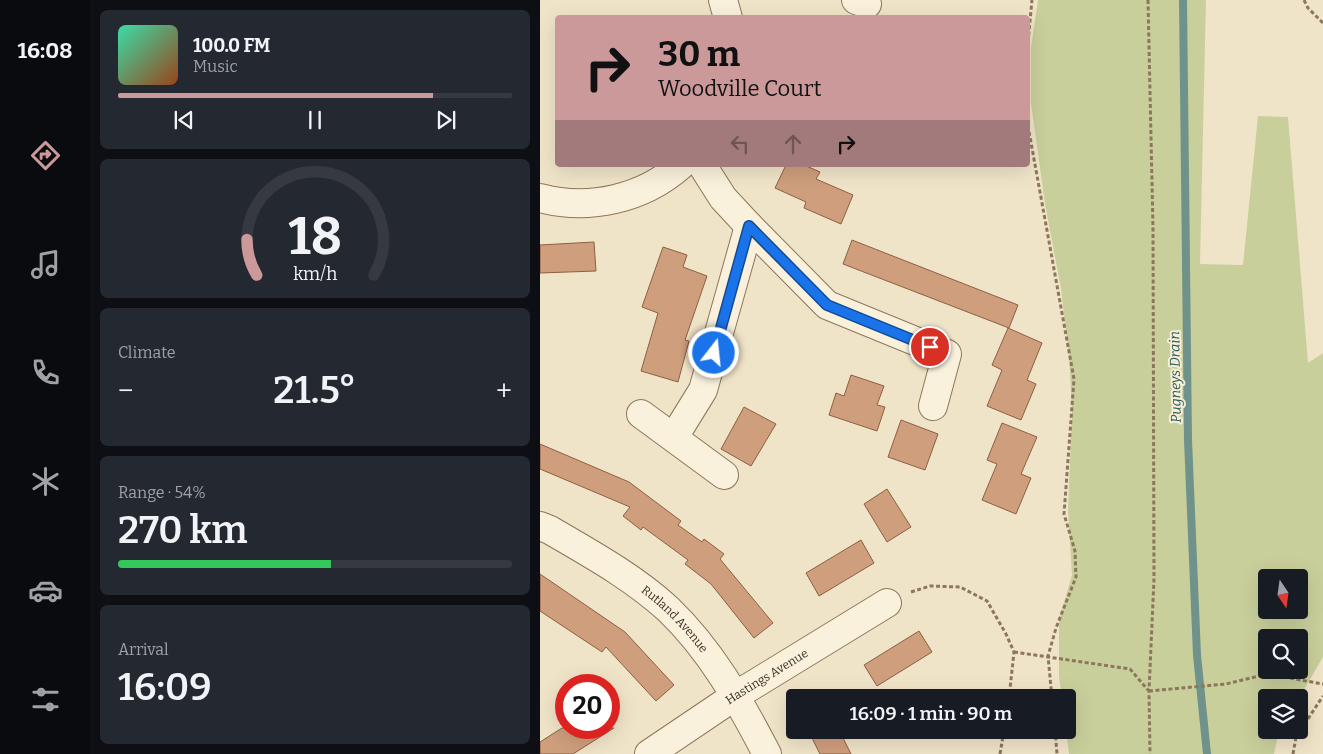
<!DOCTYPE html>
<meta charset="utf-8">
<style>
body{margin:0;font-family:Bitter,serif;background:#242831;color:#f1f3f6;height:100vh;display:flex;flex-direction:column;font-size:19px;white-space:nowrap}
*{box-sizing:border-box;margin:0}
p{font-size:16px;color:#9ea1a6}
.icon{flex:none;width:28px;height:28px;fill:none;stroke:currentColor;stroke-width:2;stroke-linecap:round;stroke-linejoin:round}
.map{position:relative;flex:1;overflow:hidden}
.panel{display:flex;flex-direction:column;gap:10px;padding:10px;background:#0d0f14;width:450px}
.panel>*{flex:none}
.top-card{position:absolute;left:15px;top:15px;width:475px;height:152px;border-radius:5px;box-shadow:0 5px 20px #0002;background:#cc999b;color:#111;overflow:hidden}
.needle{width:32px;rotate:167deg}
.buttons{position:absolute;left:718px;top:569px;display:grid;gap:10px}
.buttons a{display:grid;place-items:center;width:50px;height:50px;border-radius:5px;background:#171b24;box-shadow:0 5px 20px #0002;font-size:25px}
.speed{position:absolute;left:15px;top:674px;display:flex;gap:10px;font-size:25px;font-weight:700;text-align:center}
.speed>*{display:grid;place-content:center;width:65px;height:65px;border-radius:50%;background:#171b24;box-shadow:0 5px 20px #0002;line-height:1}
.speed .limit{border:8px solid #d22;background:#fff;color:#111}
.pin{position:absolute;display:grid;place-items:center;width:42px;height:42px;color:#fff;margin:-21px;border:2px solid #fff;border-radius:50%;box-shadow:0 1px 5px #0007}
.me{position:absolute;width:55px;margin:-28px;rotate:16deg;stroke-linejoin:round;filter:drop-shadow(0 0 4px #0008)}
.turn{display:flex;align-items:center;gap:18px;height:105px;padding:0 20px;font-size:22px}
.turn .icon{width:65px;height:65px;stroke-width:2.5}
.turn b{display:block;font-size:35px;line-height:42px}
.lanes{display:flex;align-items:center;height:48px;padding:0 20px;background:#0003;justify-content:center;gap:25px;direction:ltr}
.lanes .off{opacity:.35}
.big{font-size:38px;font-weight:600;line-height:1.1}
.panel .card{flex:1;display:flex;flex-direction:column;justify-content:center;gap:8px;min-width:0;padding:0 18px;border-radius:8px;background:#242831}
.panel .dial{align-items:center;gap:0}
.dial svg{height:130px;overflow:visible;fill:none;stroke:#363941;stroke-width:7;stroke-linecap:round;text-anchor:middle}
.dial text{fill:#f1f3f6;stroke:none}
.song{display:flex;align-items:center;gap:15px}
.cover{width:60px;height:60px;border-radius:8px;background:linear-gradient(135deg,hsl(160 70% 55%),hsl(20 70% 35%))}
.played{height:5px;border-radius:2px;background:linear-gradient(90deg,#cc999b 80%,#363941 80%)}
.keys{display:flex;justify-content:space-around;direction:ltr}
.heat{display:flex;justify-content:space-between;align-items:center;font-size:28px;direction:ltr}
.charge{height:8px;border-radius:4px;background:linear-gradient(90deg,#34c759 54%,#363941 0)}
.trip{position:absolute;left:246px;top:689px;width:290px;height:50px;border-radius:5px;background:#171b24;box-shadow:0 5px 20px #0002;font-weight:600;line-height:50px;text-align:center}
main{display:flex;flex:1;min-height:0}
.tabs{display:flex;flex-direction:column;width:90px;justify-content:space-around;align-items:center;background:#090b0e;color:#9ea1a6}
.tabs .icon{width:35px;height:35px}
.tabs .active{color:#cc999b}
.tabs b{font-size:22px;color:#f1f3f6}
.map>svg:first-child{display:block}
.green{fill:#c9cf9b;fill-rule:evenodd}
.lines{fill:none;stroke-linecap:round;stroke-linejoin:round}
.stream{stroke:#6f938a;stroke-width:8}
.building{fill:#cf9f7d;stroke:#8d5f41}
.minor-casing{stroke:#8d765c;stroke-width:30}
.path{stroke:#8d765c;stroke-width:3;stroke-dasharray:4 2.5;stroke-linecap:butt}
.minor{stroke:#faf1dc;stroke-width:28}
.route-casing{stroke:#114b97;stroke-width:12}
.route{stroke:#1a73e8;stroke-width:9}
.labels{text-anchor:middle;stroke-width:4;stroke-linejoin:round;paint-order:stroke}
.street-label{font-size:12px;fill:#3d2e20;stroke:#f7eed8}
.water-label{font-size:14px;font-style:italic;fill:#2f5d5a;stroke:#f7eed8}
</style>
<main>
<nav class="tabs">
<b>16:08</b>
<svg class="icon active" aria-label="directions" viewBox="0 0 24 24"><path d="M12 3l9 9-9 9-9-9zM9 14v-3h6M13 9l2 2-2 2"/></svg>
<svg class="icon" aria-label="music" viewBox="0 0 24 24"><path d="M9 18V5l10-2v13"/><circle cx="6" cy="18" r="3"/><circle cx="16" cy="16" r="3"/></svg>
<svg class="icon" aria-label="phone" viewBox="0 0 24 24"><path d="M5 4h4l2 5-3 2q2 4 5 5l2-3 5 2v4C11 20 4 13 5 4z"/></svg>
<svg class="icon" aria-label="climate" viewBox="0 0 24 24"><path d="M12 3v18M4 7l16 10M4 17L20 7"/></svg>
<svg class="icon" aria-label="car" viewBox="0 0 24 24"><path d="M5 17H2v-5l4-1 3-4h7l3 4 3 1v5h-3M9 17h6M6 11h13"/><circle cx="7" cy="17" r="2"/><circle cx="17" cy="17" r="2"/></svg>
<svg class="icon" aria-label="filters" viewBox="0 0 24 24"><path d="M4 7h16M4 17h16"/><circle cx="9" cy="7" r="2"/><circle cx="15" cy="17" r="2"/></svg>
</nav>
<section class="panel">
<div class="card">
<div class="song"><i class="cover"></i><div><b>100.0 FM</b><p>Music</p></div></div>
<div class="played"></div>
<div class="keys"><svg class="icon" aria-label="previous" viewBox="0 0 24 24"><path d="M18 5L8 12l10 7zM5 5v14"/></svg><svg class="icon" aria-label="pause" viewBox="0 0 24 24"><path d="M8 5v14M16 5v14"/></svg><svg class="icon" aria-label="next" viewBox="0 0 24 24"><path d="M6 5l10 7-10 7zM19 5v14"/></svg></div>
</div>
<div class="card dial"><svg viewBox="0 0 100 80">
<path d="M14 69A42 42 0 1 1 86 69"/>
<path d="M14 69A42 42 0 0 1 8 47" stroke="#cc999b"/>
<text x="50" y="56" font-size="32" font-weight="700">18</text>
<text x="50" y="72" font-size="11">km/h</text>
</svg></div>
<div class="card"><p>Climate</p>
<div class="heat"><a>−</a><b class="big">21.5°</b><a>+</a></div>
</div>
<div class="card"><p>Range · 54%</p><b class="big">270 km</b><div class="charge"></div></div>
<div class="card"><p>Arrival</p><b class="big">16:09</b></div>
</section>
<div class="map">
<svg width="783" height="754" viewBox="0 0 783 754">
<rect width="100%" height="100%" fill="#f0e4c8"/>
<path class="green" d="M498 0H666L660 264 703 265 718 116 748 117 768 363 783 353V657L759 698H726V730H739L734 754H529L526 730H528V698L522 697 519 677V620L532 575 528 511 532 412 529 356 521 289 505 204 491 103V48ZM726 578H759V610H726ZM726 638H759V670H726Z"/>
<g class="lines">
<path class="stream" d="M643 0 648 440 657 655 667 754"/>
</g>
<path class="building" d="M246 165H264L280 172 276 179 313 195 301 224 264 208 266 202 235 188Z
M312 240 478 305 469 328 303 264Z
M54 242 56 271 0 273V245Z
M123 247 147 255 143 267 167 276 145 340 149 341 138 382 101 371 118 313 102 307Z
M468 328 502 343 487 380 496 384 481 420 447 406 462 370 452 365Z
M311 375 344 386 337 405 345 407 337 431 289 415 296 393 304 396Z
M204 407 236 424 211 466 181 449Z
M361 420 398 434 385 470 348 457Z
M462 423 497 437 481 474 491 478 476 514 442 500 457 464 447 460Z
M0 444 89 482 141 521 138 525 162 542 164 539 184 554 180 559 233 623 214 638 171 584 145 564 148 560 103 527 101 530 83 516 90 507 0 469Z
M347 489 371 527 347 542 324 504Z
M321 540 334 563 279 596 266 573Z
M0 574 85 632 134 685 116 701 66 647 62 652 0 611Z
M379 631 392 652 337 686 324 665Z
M22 728H74L33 754H0V742Z
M268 730H299L311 754H280Z"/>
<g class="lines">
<g class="minor-casing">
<g id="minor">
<path d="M183 0 188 18"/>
<path d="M316 0 327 4"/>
<path d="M162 165 183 198 209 226 287 305 407 354 393 406"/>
<path d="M0 198C49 211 103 199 141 165"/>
<path d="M101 414 184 475"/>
<path d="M134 437 163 390 209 226"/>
<path id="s1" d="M0 526 10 530C51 554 93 577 128 609 171 650 200 702 227 754"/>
<path id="s2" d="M109 754 195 696 347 603"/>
</g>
</g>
<path class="path" d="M608 0 613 228 614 579 609 691 610 754
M764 0 768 8 783 23
M488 42 492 0
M488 106V126L534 379 524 514 535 551 536 577 516 628 508 656 512 698
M371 592 390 586 420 587 447 601 466 634 474 652 469 698
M474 652 590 669 608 690
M609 691 686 684 727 674 783 684
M515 730 517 754
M460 754 464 730
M753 754 756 737 783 696"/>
<use href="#minor" class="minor"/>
</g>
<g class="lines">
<g class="route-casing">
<path id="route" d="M174 353 209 226 287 305 390 347"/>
</g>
<use href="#route" class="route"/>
</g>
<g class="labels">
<g class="street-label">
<text dy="4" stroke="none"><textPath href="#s1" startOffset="165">Rutland Avenue</textPath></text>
<text dy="4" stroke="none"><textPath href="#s2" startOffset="141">Hastings Avenue</textPath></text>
</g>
<g class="water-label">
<text transform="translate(635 377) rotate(-91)" y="5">Pugneys Drain</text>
</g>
</g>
</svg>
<div class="buttons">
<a><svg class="needle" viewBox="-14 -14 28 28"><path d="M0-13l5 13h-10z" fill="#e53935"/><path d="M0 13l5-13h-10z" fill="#9ea1a6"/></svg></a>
<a><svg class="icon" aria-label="search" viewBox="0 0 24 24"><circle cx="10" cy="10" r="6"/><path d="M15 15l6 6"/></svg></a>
<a><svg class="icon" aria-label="layers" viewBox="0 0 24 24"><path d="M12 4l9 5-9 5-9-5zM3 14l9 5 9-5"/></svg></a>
</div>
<div class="speed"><div class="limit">20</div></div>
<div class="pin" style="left:390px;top:347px;background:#d93025"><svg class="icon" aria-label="arrive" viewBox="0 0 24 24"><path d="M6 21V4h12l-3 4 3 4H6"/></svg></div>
<svg class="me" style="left:174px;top:353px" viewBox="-20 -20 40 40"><circle r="17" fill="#1a73e8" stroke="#fff" stroke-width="3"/><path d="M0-11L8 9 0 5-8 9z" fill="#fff"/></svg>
<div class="trip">16:09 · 1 min · 90 m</div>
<div class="top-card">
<div class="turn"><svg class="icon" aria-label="right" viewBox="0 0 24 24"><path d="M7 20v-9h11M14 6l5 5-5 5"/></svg><div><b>30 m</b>Woodville Court</div></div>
<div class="lanes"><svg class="icon off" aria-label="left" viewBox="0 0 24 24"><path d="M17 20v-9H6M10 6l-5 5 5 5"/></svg><svg class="icon off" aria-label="ahead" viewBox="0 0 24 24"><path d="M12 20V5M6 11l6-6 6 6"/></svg><svg class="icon" aria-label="right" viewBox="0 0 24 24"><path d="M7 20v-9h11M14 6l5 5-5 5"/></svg></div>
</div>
</div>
</main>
